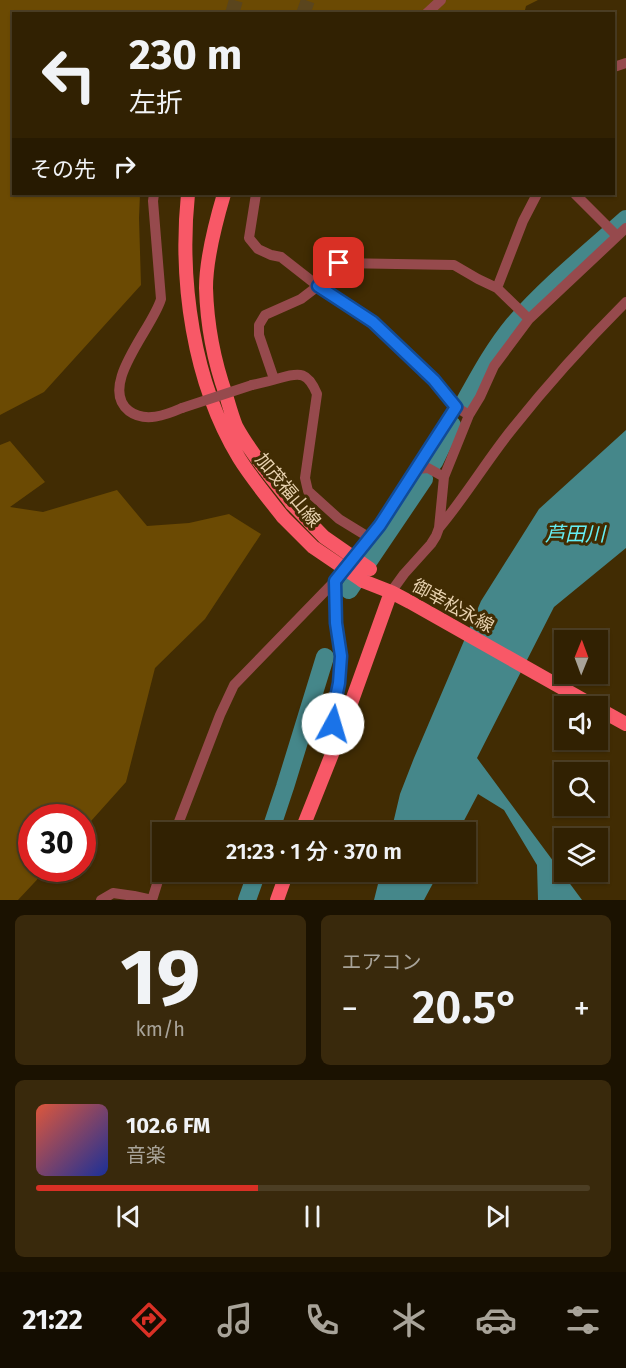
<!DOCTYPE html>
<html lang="ja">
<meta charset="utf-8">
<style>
body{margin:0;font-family:"Fira Sans","Noto Sans JP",sans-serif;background:#39290c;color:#f1f3f6;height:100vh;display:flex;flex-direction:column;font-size:22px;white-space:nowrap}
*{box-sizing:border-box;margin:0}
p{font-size:20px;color:#a8a399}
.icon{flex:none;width:33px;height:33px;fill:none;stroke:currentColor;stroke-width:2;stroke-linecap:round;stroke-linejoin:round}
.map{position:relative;height:900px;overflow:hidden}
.panel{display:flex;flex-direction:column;gap:15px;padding:15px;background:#1b1201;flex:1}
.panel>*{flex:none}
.guide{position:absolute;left:12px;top:12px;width:603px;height:183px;border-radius:0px;box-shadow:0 2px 4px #0004,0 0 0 2px #4c3e24;background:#312102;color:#f1f3f6;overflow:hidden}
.needle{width:39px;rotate:1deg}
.tools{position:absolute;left:554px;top:630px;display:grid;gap:12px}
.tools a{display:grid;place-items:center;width:54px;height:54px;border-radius:0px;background:#312102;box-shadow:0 2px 4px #0004,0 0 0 2px #4c3e24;font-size:30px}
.speed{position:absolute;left:18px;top:804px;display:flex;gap:12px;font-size:30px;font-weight:700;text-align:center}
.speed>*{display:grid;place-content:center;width:78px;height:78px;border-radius:50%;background:#312102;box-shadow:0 2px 4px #0004,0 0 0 2px #4c3e24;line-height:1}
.speed .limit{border:9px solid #d22;background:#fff;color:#111}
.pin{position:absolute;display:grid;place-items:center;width:51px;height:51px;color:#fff;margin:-26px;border-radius:12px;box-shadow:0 3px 9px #0006}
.me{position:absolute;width:66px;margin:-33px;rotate:6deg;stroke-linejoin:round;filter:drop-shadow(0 0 4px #0008)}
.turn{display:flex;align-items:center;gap:21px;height:126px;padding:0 18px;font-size:27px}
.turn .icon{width:78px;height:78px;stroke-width:2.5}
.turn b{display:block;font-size:42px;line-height:51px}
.then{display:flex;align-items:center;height:57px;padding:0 18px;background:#0003;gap:12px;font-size:22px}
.big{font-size:45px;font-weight:600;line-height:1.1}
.panel .tile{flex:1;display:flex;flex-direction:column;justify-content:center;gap:9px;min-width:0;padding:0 21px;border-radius:9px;background:#39290c}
.panel .dial{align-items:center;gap:0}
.dial b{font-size:78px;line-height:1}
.song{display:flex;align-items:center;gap:18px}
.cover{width:72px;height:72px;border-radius:9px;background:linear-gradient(135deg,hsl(10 70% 55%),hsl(230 70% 35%))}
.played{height:6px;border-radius:3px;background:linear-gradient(90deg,#d93025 40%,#4c3e24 40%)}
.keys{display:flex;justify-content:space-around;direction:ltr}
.heat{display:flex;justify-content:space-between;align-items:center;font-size:33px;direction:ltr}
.panel .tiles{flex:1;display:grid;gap:15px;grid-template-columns:1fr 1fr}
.tile:last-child{grid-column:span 2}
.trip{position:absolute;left:152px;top:822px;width:324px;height:60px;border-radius:0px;background:#312102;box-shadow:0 2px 4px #0004,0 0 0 2px #4c3e24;font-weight:600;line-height:60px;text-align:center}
.tabs{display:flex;height:96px;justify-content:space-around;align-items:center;background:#140d01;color:#a8a399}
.tabs .icon{width:42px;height:42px}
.tabs .active{color:#d93025}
.tabs b{font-size:27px;color:#f1f3f6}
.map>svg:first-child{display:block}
.green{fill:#6b4a03}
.water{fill:#45878a}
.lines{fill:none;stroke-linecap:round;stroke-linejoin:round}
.river{stroke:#45878a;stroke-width:18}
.major-tunnel{stroke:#5a451d;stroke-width:14;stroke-dasharray:14 7;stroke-linecap:butt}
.minor{stroke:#964a4d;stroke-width:10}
.major{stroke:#f85867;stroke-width:14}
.minor-bridge{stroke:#964a4d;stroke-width:10}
.major-bridge{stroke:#f85867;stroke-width:14}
.route-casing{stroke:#114b97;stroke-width:15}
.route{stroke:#1a73e8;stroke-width:10}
.labels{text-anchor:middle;stroke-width:6;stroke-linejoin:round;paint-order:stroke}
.street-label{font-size:18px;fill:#e7d1af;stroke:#412c03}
.water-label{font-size:20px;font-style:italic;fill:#65eff4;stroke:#412c03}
</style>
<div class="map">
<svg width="626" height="900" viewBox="0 0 626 900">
<rect width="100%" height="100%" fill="#412c03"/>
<path class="green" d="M0 0H538L526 6 524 14H14V194H140L139 218 141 285 44 392 0 415Z
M10 441 45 482 10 507 43 512 117 490 147 526 189 523 229 514 261 534 205 619 155 668 126 782 83 830 82 818H32V868L47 869 18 900H0V445Z"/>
<path class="water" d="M626 430V548L554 607 477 758 582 900H538L537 865 504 810 478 794 458 832H391L400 794 414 758 481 601 539 509Z
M381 872H439L424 900H374Z"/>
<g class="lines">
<path class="river" d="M464 403C479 376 494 348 514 324 547 286 588 253 626 219
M434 462 452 425
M349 590 424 479
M270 832 285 787 325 657
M247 900 257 872"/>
<path class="major-tunnel" d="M232 14 236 0
M303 14 308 0"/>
<path class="minor" d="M426 14 441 0
M614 67 626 63
M154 194 153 201 161 299C153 328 97 386 129 411 145 423 166 415 182 408
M256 194 249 238 258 249 271 255 281 257 318 286 301 299 265 315 259 325V335L274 379
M575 194 617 236
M497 288 523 221 537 194
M252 385C261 383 270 381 280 378 300 372 308 372 317 394L305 478 308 491 339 519 370 538
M469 415 456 407 433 380 373 322 318 286 339 263 454 265 478 279 497 288 529 319
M417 469 456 407
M439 528C466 496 487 460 513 428 548 384 586 342 626 302
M335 581 336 623 341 656 339 683 333 712V725L340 734
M391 592 404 574 431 544 436 536 439 528 444 477 469 415 480 397 494 366 529 319 626 228
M175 832 220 715 234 685 335 581 380 525 417 469 428 468 444 477
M101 900 113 893 134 896 152 900 162 868"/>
<path class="major" d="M188 194C179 281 193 382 239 458 252 479 268 498 283 517
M224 194C216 221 206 258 206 288 207 324 214 361 226 395 229 405 232 416 236 426 251 454 273 479 292 504
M363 581 391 592 410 602 594 706
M597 708 626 724
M301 832 340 734 391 592
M277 900 287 872"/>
<path class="minor-bridge" d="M182 408 252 385"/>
<path class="major-bridge" d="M292 504 324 537 370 569
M283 517 313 547 363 581"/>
</g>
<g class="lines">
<g class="route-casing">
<path id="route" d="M333 724V712L339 683 341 656 336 623 335 581 380 525 456 407 434 380 373 322 318 286 339 263"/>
</g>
<use href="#route" class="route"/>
</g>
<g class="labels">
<g class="street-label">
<text transform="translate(288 490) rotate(50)" y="6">加茂福山線</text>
<text transform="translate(453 606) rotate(29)" y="6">御幸松永線</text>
</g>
<g class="water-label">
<text x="575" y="541">芦田川</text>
</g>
</g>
</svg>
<div class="tools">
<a><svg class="needle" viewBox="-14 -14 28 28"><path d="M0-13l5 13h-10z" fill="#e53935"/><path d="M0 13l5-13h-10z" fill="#a8a399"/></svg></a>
<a><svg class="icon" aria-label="sound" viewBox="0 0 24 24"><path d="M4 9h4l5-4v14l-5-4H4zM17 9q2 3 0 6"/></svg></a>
<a><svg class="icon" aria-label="search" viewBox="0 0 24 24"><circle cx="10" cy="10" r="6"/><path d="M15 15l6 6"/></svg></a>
<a><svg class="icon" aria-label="layers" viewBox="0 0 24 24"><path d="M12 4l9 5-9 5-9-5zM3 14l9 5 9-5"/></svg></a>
</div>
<div class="speed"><div class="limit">30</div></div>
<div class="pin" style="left:339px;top:263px;background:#d93025"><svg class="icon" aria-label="arrive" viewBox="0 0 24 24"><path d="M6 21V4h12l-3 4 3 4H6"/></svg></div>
<svg class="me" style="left:333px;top:724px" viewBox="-20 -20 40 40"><circle r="19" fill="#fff"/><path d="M0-13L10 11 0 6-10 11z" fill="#1a73e8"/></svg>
<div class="trip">21:23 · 1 分 · 370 m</div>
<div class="guide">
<div class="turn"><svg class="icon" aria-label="left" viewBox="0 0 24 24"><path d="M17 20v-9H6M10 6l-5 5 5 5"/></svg><div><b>230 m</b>左折</div></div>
<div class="then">その先<svg class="icon" aria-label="right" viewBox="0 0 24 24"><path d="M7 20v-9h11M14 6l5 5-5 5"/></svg></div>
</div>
</div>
<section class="panel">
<div class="tiles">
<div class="tile dial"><b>19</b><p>km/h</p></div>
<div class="tile"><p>エアコン</p>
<div class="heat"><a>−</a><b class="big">20.5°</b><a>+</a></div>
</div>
<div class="tile">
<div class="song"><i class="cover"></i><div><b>102.6 FM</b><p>音楽</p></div></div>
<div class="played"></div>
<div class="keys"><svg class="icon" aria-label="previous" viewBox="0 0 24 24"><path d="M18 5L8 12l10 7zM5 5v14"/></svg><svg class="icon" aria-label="pause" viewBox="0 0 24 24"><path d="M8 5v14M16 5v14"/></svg><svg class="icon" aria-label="next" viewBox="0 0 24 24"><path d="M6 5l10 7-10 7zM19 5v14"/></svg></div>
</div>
</div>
</section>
<nav class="tabs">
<b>21:22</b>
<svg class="icon active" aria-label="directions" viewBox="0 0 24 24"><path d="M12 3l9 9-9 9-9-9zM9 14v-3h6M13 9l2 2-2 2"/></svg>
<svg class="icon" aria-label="music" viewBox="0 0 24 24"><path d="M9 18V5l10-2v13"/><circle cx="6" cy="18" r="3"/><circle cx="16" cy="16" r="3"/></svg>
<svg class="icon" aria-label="phone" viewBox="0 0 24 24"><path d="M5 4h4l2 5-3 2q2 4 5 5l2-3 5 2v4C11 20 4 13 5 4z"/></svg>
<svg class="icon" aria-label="climate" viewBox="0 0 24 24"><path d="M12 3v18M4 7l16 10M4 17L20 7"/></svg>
<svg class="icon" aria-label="car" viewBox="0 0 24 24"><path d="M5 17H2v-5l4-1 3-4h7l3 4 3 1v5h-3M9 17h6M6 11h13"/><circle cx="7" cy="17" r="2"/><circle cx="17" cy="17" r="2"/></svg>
<svg class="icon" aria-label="filters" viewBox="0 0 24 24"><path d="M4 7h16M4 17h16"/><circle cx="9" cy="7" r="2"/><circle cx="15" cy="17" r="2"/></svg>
</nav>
